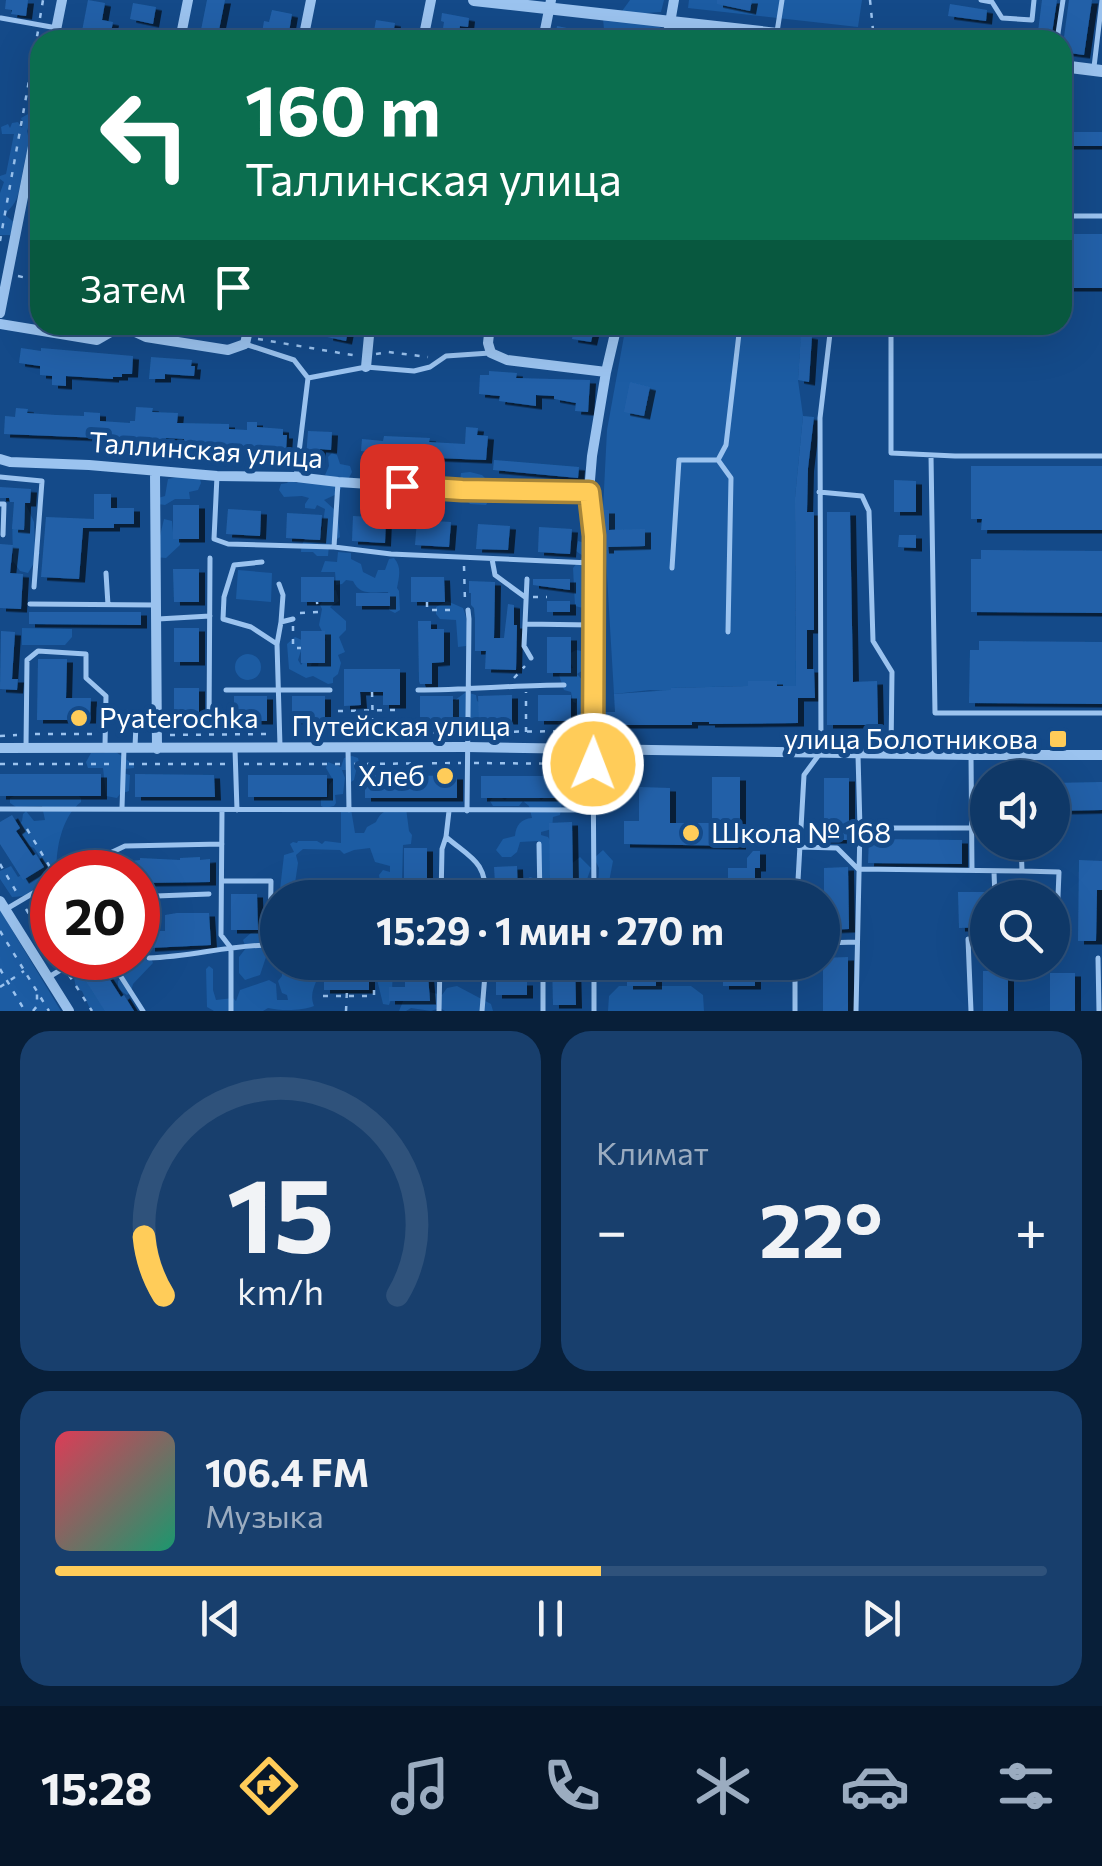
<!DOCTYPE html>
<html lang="ru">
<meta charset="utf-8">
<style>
body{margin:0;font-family:Commissioner,sans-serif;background:#183f6d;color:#f1f3f6;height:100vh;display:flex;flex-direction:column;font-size:38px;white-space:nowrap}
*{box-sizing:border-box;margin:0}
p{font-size:32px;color:#9bacc0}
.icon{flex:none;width:55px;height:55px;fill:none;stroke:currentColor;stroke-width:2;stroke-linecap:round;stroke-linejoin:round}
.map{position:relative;height:1011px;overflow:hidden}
.side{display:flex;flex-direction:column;gap:20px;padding:20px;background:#081f39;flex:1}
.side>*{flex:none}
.top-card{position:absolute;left:30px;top:30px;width:1042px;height:305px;border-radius:30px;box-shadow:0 10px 40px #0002,0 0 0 2px #2f527b;background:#0b6e4f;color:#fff;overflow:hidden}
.fabs{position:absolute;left:970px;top:760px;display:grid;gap:20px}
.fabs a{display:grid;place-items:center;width:100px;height:100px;border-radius:50%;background:#0f3867;box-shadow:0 10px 40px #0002,0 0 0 2px #2f527b;font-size:50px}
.speed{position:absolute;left:30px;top:850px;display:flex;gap:20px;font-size:50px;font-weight:700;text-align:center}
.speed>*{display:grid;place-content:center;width:130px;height:130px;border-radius:50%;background:#0f3867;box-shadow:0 10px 40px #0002,0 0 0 2px #2f527b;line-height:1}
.speed .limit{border:15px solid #d22;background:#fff;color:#111}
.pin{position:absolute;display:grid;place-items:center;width:85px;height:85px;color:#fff;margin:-42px;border-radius:20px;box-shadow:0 5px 15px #0006}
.me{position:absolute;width:110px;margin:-55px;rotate:1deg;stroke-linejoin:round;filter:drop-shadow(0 0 8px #0008)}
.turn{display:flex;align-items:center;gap:35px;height:210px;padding:0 50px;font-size:45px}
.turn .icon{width:130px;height:130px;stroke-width:2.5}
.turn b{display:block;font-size:70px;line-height:85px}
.then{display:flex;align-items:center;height:95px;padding:0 50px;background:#0003;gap:20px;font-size:38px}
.big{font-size:75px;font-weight:700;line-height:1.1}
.side .tile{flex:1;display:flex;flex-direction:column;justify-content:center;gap:15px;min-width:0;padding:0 35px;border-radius:30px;background:#183f6d}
.side .dial{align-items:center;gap:0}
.dial svg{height:260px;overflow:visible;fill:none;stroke:#2f527b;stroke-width:7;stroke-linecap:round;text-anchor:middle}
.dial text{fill:#f1f3f6;stroke:none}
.song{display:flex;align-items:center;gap:30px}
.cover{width:120px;height:120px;border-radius:15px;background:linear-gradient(135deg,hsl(350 70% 55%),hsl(160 70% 35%))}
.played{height:10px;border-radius:5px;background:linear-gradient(90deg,#ffcc59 55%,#2f527b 55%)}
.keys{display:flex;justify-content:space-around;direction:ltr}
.heat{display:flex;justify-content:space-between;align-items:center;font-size:55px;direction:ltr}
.side .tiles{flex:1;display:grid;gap:20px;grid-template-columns:1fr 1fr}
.tile:last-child{grid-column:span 2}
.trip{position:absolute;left:260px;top:880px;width:580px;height:100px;border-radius:50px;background:#0f3867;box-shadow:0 10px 40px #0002,0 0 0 2px #2f527b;font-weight:700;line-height:100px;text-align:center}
.tab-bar{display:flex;height:160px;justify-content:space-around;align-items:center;background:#061629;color:#9bacc0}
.tab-bar .icon{width:70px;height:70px}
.tab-bar .on{color:#ffcc59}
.tab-bar b{font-size:45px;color:#f1f3f6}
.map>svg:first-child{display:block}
.green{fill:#1c5ca3}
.building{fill:#2261a8;filter:url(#shadow)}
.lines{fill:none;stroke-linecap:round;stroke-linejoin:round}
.path{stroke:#9bc3ef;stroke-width:2.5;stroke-dasharray:5 8;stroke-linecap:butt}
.service{stroke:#9bc3ef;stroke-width:5}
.minor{stroke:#9bc3ef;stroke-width:10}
.tertiary{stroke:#9bc3ef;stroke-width:12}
.route-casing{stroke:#a6853a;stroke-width:25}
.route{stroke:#ffcc59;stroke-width:18}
.poi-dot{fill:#ffcc59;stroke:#144a89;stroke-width:4}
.labels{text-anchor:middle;stroke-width:10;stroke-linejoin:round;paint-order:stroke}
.street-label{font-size:28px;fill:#fff;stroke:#144a89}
.poi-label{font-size:28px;fill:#fff;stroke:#144a89;text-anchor:start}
</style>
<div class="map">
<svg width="1102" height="1011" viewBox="0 0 1102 1011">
<defs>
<filter id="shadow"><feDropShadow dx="6" dy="3.5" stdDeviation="0" flood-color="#0009"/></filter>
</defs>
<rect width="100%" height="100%" fill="#144a89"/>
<path class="green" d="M630 0H664L661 12 646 13 662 26 651 36V40H624V36H630L632 32 628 31 617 34H608L604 29 603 19 617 18Z
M689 0H862L858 27 688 8Z
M30 113 31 119 27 131 30 144C22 161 22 191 15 202 12 207 8 210 5 215L15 223 10 235H0V193L4 182 0 179V176L6 174 14 134H2L1 127 8 124 10 128 12 123 18 122 22 128 23 124 21 118Z
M626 325H802L798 380 803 416 795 498 796 686H777L776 681H749L748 686 671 688V691L650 690 614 694 603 509 607 430Z
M332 453 337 455 340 464 350 466 352 472C349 480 342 484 339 493L324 500 335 510 333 517 338 518 340 537 329 545 328 556H317L313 552H301C302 537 309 535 322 530L325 509 317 505 315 509 305 508V504L309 498 302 496 284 497 279 490 281 484 287 483 291 479 297 483 303 475 331 479 325 475 329 466 328 457Z
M470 472 482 475 489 482V500L486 505 470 504 464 497 465 493 472 488 460 483 461 473Z
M182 476 200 479 201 483 198 490 189 492 190 499H175L165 505 158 504V498L165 496 168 479Z
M24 500 34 522 35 547 40 553 28 573 20 571 13 561C14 539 7 516 24 500Z
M164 519 172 521 173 532 181 534 180 545 166 558 155 557Z
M578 541 592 545 589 557 586 558 588 562 586 570 590 573 591 604 587 609 575 606 573 568 583 556 576 551Z
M338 552 351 553V559L361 564 363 572 375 578 378 570H385L389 559 394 558C402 567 399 577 397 588L399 591 400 610 395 613 389 610 388 592C373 592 360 596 353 581L346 580 342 584 336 585 335 572H321L325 561 337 562Z
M238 570 272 573 271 602 236 599Z
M336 590 339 601 330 607 346 621V630L339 637 345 652 338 655 341 663 338 674 333 678V683L328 684 313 676 306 678 289 669 287 644 295 637 304 641 298 660 301 665 308 656 313 659 311 666H318L322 644 326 640 319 625 322 609 320 605 330 591Z
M447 601 463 608C468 621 470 633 466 646L458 647 456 620 440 619 436 614V607Z
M22 628 72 629V637L65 645H22Z
M576 650 582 651 588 667 577 674C587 684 595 699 586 712L591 718 590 725 583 728H563L557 723 565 715 575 716 576 703 573 702 571 692 564 690 559 675 563 670 573 668 567 655Z
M235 667a13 13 0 1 1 26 0a13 13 0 1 1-26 0Z
M466 692 476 695 477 701 482 704 481 716 475 730 448 728 449 720 454 715 450 710 451 703Z
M109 751 116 752 134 765V768L125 769 123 773 130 775 129 791 120 794 117 798 106 796 103 768H88L86 762 91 753H103Z
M352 756 358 758 360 767 356 771 354 780 351 782 346 770H342L345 778 343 794 335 795 336 803 334 806 325 808 321 806V799L328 798 329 785 333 780 326 768 328 762 341 767 344 758Z
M513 791H533L541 800 548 795 562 803 560 815 553 817 552 829 541 832V835L548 837 551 842 560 866 571 884 574 880 571 876 570 865 580 857 591 868 586 882 593 892 598 887 599 868 594 858 603 850 613 861 609 882 612 897H520L519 884 530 877 536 879 541 876 538 841 520 842 517 852 511 857H502L496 850 503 839 515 836C516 825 521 819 532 818L529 806 523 801 519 806H493L490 801 496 794 505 800Z
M76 793 81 798V802C62 816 55 851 57 872H52L51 881 38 882C32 894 25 897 12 897L0 879V871L11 866 18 877 44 863 34 848 29 846 17 827 22 821 23 814 26 811 34 821 45 820 42 806 16 807 10 803V798L18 794Z
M341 808 351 809 355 833H364L367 827 376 822C382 808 392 809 406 808L409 831 412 835 411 844 403 845 402 881 399 886 402 889 403 897H385L395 886 391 880 380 881 379 875 383 870 390 872V866L375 862 370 848 354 850 344 854 340 850 303 849 296 855 298 863 293 897 279 898 284 855 294 852 290 844 293 842 297 843 298 841H317L322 844 325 841 341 843Z
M0 910 61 1011H0Z
M258 931H264L277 940 275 955 266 957 260 975 245 980 239 973V957L246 948 243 940 251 933Z
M138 951 150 955 153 963 133 984 131 992 127 995 118 989V981L123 977 122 967 128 958H138Z
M282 963H321C322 978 307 989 314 1006 302 1011 280 1011 268 1008L263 1011H214L207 1007 206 969 209 966 213 969V990L216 1000 233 998 236 1001 240 990 269 980 276 984 277 1000H288L287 995 282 993 278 981 282 976Z
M373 963H398C388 976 396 990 389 1005L383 1004Z
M83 972 106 1009 105 1011H91L82 991 76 989 74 977Z
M457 986 491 1004 493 1011H445L440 1008 431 1011 411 1008 406 1011H399L406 994 421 990 442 995 447 988Z
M619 986H691L703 995 704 1011H608L609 996Z"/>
<path class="building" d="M6 0H28L26 16 11 14 12 10 5 9Z
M88 0 105 3 102 20 113 22 110 37 82 31Z
M207 0H225L217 40H199Z
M717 0H752L750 11 717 4Z
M1042 0H1057L1051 40H1037Z
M1069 0H1092L1084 55 1062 52Z
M133 3 156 7 153 24 130 19Z
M950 4 987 10 986 21 948 16Z
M272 10 292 14 288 38 262 33 264 21 269 22Z
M442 13 469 18 468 27 460 26 458 38 442 35 444 22 441 21Z
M376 20 395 23 392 40 373 37Z
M557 26 607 36V40H559V38L555 37Z
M1062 132H1102V146H1062Z
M1062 234H1102V288H1062Z
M329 325 349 326 346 341 327 337Z
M575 325H595L591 342 572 339Z
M801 334 812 336 809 382 798 380Z
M21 348 41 351V348L133 356 132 374H122V377H113V379L66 376V386L52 385V376L40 375V366L19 363Z
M151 357 192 360 191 366H195L194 376 165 374V379H149Z
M489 371 517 373 516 378 590 380 588 412 575 411 576 403 554 399V396L536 395V406L499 401 500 396 479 394 480 375H489Z
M630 382 650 387 644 416 624 412Z
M136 407 153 408 152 412 178 413 177 423 229 424V429L247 430V422H257V427L283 429V435H287L286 450 184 442V439L166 438V443L134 439 133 449 125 448V439L4 434 5 416 15 417 16 408 28 409 27 413 56 415 84 416V412L100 413V421L130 423V421H135Z
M803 416 814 417 808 468 807 512H814V630H807V669H814L815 698H798V723L709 724V722H692V725H602V712H615L614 694 671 690V688L748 686V681H777V686H796L795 498Z
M466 427 478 428 477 435 488 436 486 460 412 457 361 451 362 439 383 441 384 436 430 438 429 442 465 444Z
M308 431 332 432 331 450 320 449 319 460 306 459Z
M494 460 579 467 578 478 493 470Z
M971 466H1102V530H981L982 519H971Z
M894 480 916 481V512H894Z
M0 487 31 489 30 503H25L24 530 12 529 14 502H10L9 498H0Z
M94 494H111V508H134V524H114V528H83L79 579 41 577 46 517 94 519Z
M173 505H199V539H173Z
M228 509 261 511 260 536 226 534Z
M600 510H609V530L645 529V546L608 547V550H603Z
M827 512H850L853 682 877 681 878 725H827Z
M287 513 322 515 320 540 286 538Z
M353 516 386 518 385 543 352 541Z
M417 520 451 522 449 547 415 545Z
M478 524 510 526 508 550 476 549Z
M539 527 572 529 570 554 538 552Z
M899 535H916V548L898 547Z
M0 544 13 545 10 573 23 574 21 609 0 608Z
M981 550 1102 551V613L971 612V559H981Z
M173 569H199V602H174Z
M301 577H334V602H301Z
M411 577H444L445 602H411Z
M533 579H570V590L533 585Z
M469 581 495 582 494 638H504L508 604 514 605V625H517L516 670 485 669 486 651H475V619L474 608 471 605V593H469Z
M356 593H390V606H356Z
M547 601H570V612H547Z
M29 612H141V625L29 624Z
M418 621H431V629H444V662L432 663V684H420L419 681Z
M174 628H199V662H174Z
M1 631 15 632 12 679H18L17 690 0 689Z
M301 631H325V663H301Z
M547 637H571V673H547Z
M979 641 1102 642V704L969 703 970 650H979Z
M38 659H67L66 698H91L90 720H37Z
M344 669H400V705H383V692H360L361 705 344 706Z
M174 688H199V721H174Z
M512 695V721H479L478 696Z
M538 695H571V721H538Z
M234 696H267V721H234Z
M292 696H325V721H292Z
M420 696H453V721H420Z
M0 774H101V796H0Z
M135 774 214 775 215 797H135Z
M248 775H327V797H248Z
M365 775 457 776V798H365Z
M481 776H572V798H481Z
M712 777H740V846L624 844V821H639V787L670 788V823H712Z
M824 778H849V840H824Z
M1102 782V810L1052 811V783Z
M12 815 20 828 16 831 33 856 36 854 44 867 23 880 0 844V822Z
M572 822 573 883 550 884 549 823Z
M869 839 962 840V864L868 863Z
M404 848H427V898H404Z
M753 851H760V868H747V858Z
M200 857V860L210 859V882L138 883V872H107L123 862 140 860V858L180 860V858Z
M1079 860 1102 861V890H1097L1096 941H1078Z
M517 866 518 898H496L494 867Z
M848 867 849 929 824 930V868Z
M728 868H755V898H728Z
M958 892H985L986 927 959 928Z
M231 894H257L258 930H231Z
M177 913H209L211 945 149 948V931H165V915Z
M848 957V1011H823V958Z
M99 958 109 970 105 972 121 997 124 995 134 1011H105L79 970Z
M339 962H350V970H369V990H324V970H339Z
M405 962H427L430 1001H389V987H405Z
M552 962H575L576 1005H553Z
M627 962H656V986H627Z
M723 962H755V986H723Z
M983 971H1008V1011H983Z
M1050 973H1075V1011H1050Z
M496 982H527V995H496Z"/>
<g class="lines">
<path class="path" d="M870 0 874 40
M40 18 43 0
M0 241 38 31
M18 276 40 281
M258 339 358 356
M376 354 388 352 428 357
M464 566 465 602
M533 597H547
M427 602V610H458
M300 613 318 612 317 602
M293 626V648H301
M514 678 525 666
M372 692 373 730
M338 711 396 710
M475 732 582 731
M526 732V692
M35 734H97
M290 734 462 732
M170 735 272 734
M0 736 17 735
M474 763 586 764
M0 764H116
M129 764H226
M244 764H341
M354 764 461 763
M27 829 53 872
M0 864 17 893
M26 909 52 951
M49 909 52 914
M0 931 49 1011
M0 969 25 1011
M69 975 92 1011
M0 987 24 971
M323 996H374V962
M33 1011 37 1006V994
M346 1011 347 990"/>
<path class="service" d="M981 0 992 2 1002 18 1032 20 1034 0
M1 18 57 28
M777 32 782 0
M1057 40 1063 0
M1094 67 1102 0
M1062 216H1102
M891 325V453L955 456H1102
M245 344 294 360 308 378 366 367 414 371 430 367 446 356 490 353
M931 455 935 713H1102
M217 476 214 539 228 544 334 547 391 554 591 563
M0 477 42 481 34 587
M296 477 308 378
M819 492 862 496 869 511 873 641 892 672 891 752
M0 504H4L3 535
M432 507 433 491
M334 547 338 482
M492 559 495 575 525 597
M262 562 234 565 224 597 223 619 251 627 277 644
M672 568 679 460H718
M106 573 108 605
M527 579 524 646 531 658
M279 584 283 595 281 622
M30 604 155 605
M158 619 210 616
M525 624 592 625
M728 632 731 478 718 460 726 445 740 325
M226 690H330
M418 690C467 690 515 685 564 685
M128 712 136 724 135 747
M209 727 210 558
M280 746 277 644 281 622 293 619
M26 747 27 660 38 651 86 654V678L106 696 105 745
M348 748 349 810
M235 749 237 810
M593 751 594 898
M971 755 972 870
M1020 756V778
M122 808 124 748
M0 809 592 810
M222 810 221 935 231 948V1011
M467 811 469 619 468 610
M860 828H972
M446 837C472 859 486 861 486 898
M539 844 540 898
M799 847 837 848 858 869 1022 871 1021 842
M1022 871 1059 872 1057 921
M70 872 125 846 222 844
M994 872 995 898
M441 898 442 849 446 837 449 811
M797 898 804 775 821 752 820 418 831 325
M8 908 52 882
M138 921 146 903 156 896 209 894
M822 943 857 942
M109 958 143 1011
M149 958C190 957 229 945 270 945L271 881H222
M1098 958 1099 1011
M543 962V1011
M594 962V1011
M49 977 80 958
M439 1011 440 962
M482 1011 486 962
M795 1011V962
M856 1011 860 828 858 755
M971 1011 968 939H988"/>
<path class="minor" d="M54 40 62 0
M180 40 188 0
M303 40 311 0
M423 40 431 0
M543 40 551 0
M667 40 674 0
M0 313 40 111
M0 324 97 340 123 325
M128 325 133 331 146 337 228 350 245 344 249 325
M490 325 488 343 491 353 507 360 606 372
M366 367 370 325
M0 459 10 462 89 465 217 476 296 477 338 482 463 490 589 492
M155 472 157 749
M0 748 467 747 971 755H1102
M593 750 594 536 589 492 592 456 606 372 617 325
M0 901 69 1011"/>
<path class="tertiary" d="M474 0 832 40
M1062 66 1102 71"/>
</g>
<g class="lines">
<g class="route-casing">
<path id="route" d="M402 486 462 490 589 492 594 536 593 764"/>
</g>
<use href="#route" class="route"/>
</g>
<g class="poi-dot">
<circle cx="79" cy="718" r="10"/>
<rect x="1048" y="729" width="20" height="20" rx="5"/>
<circle cx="445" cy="776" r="10"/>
<circle cx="691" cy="833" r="10"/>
</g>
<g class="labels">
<g class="street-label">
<text transform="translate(206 450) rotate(4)" y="10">Таллинская улица</text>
<text x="401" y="736">Путейская улица</text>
</g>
<g class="poi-label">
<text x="99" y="728">Pyaterochka</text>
<text x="1038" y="749" text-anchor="end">улица Болотникова</text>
<text x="425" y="786" text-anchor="end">Хлеб</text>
<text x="711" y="843">Школа № 168</text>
</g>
</g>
</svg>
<div class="fabs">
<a><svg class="icon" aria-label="sound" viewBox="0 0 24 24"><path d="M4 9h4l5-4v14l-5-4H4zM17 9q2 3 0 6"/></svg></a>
<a><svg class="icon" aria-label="search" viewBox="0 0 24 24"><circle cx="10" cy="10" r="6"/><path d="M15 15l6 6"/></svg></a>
</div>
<div class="speed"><div class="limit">20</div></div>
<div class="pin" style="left:402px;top:486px;background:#d93025"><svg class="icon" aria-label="arrive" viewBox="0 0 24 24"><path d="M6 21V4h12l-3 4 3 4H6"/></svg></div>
<svg class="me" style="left:593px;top:764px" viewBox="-20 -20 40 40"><circle r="17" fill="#ffcc59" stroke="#fff" stroke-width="3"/><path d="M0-11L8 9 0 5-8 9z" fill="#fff"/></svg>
<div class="trip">15:29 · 1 мин · 270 m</div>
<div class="top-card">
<div class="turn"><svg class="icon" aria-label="left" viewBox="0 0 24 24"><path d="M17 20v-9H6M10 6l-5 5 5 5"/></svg><div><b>160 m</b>Таллинская улица</div></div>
<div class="then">Затем<svg class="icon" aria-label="arrive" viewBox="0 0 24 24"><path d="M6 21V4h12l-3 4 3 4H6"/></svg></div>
</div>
</div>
<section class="side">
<div class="tiles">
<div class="tile dial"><svg viewBox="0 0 100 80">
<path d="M14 69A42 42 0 1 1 86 69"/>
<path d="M14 69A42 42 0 0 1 8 51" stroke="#ffcc59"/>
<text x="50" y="56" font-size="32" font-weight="700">15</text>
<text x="50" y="72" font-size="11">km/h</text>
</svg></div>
<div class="tile"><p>Климат</p>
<div class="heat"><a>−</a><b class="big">22°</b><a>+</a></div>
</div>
<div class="tile">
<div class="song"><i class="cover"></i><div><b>106.4 FM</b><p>Музыка</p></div></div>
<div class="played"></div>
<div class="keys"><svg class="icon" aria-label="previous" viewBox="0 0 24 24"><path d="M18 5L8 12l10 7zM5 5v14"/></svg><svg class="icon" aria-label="pause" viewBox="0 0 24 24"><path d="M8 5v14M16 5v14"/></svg><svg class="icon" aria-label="next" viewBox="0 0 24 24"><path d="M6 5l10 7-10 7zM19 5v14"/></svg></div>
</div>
</div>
</section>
<nav class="tab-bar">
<b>15:28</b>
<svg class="icon on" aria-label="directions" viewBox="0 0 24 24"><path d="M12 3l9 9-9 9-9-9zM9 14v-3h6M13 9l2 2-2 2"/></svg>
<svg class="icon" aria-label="music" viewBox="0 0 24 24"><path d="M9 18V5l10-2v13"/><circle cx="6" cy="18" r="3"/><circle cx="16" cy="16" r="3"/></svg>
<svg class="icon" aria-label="phone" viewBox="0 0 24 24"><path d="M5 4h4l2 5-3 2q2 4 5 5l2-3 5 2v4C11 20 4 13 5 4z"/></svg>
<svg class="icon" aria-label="climate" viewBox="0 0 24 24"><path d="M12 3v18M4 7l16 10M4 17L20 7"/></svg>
<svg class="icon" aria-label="car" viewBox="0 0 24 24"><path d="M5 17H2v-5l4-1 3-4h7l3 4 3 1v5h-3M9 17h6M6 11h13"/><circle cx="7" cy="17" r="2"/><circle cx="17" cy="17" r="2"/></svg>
<svg class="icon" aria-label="filters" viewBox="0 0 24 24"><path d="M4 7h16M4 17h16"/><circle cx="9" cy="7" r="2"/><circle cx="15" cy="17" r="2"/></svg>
</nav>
